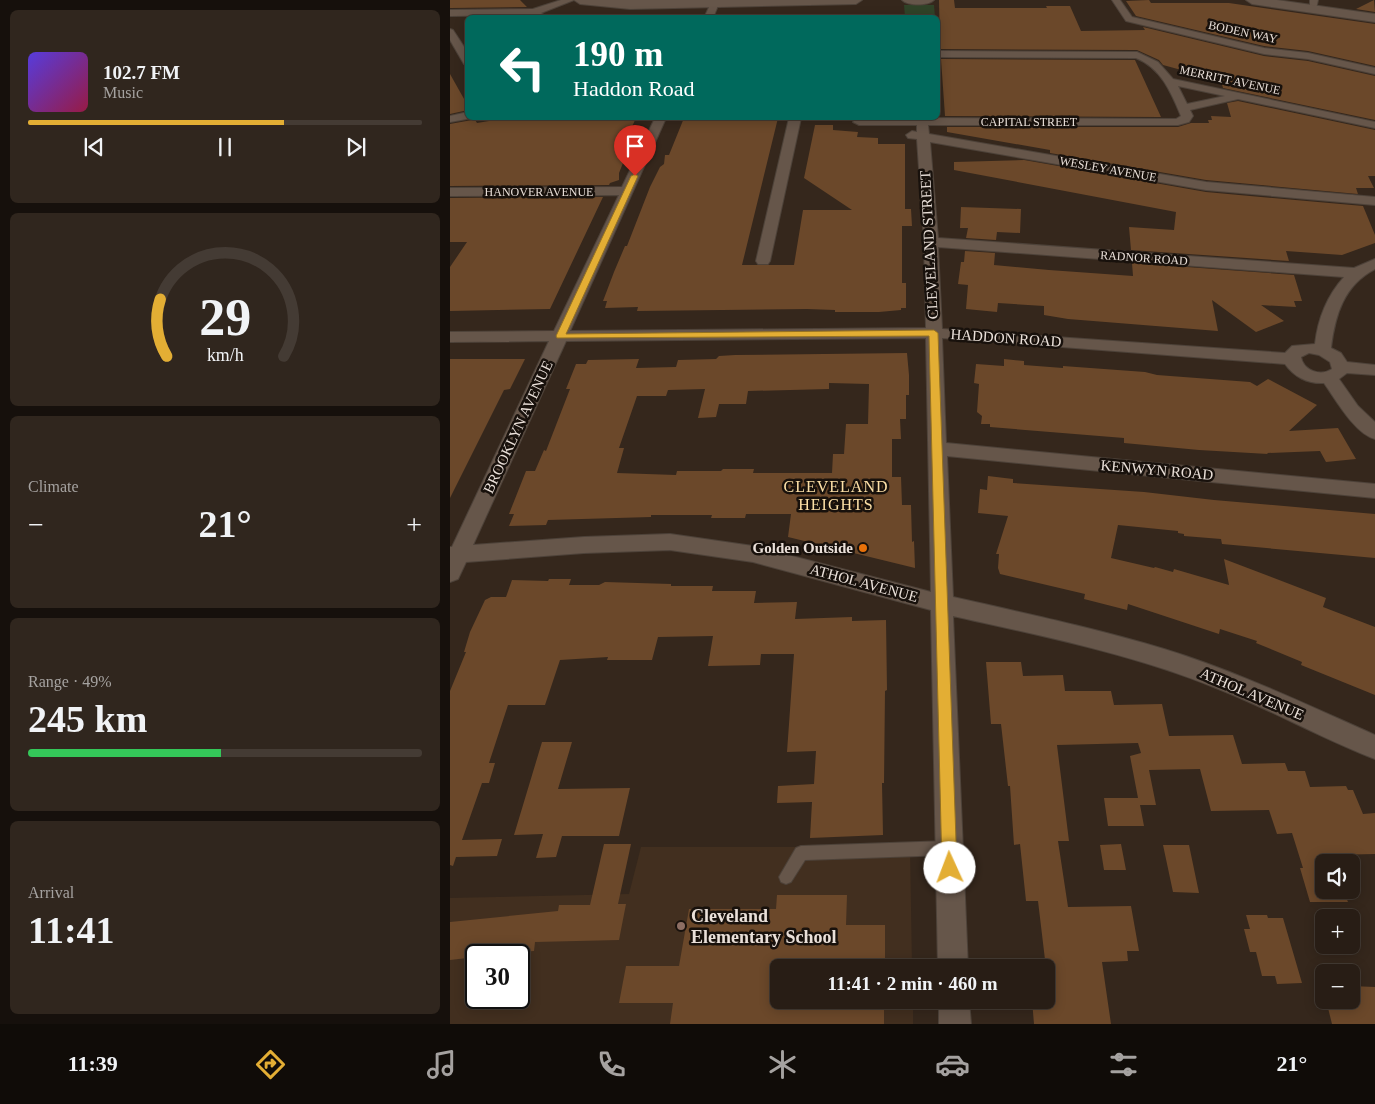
<!DOCTYPE html>
<meta charset="utf-8">
<style>
body{margin:0;font-family:"Times New Roman",serif;background:#30261e;color:#f1f3f6;height:100vh;display:flex;flex-direction:column;font-size:19px;white-space:nowrap}
*{box-sizing:border-box;margin:0}
p{font-size:16px;color:#a5a2a0}
.icon{flex:none;width:28px;height:28px;fill:none;stroke:currentColor;stroke-width:2;stroke-linecap:round;stroke-linejoin:round}
.map{position:relative;flex:1;overflow:hidden}
.sheet{display:flex;flex-direction:column;gap:10px;padding:10px;background:#16100c;width:450px}
.sheet>*{flex:none}
.banner{position:absolute;left:15px;top:15px;width:475px;height:105px;border-radius:8px;box-shadow:0 2px 12px #0003,0 0 0 1px #443b34;background:#00695c;color:#fff;overflow:hidden}
.tools{position:absolute;left:865px;top:854px;display:grid;gap:10px}
.tools a{display:grid;place-items:center;width:45px;height:45px;border-radius:8px;background:#281d15;box-shadow:0 2px 12px #0003,0 0 0 1px #443b34;font-size:25px}
.speed{position:absolute;left:15px;top:944px;display:flex;gap:10px;font-size:25px;font-weight:700;text-align:center}
.speed>*{display:grid;place-content:center;width:65px;height:65px;border-radius:50%;background:#281d15;box-shadow:0 2px 12px #0003,0 0 0 1px #443b34;line-height:1}
.speed .limit{border:2px solid #111;border-radius:8px;background:#fff;color:#111}
.pin{position:absolute;display:grid;place-items:center;width:42px;height:42px;color:#fff;margin:-51px -21px;border-radius:50% 50% 50% 0;rotate:-45deg;box-shadow:0 0 5px #0007}
.pin .icon{rotate:45deg}
.me{position:absolute;width:55px;margin:-28px;rotate:358deg;stroke-linejoin:round;filter:drop-shadow(0 0 4px #0008)}
.turn{display:flex;align-items:center;gap:18px;height:105px;padding:0 25px;font-size:22px}
.turn .icon{width:65px;height:65px;stroke-width:2.5}
.turn b{display:block;font-size:35px;line-height:42px}
.big{font-size:38px;font-weight:700;line-height:1.1}
.sheet .widget{flex:1;display:flex;flex-direction:column;justify-content:center;gap:8px;min-width:0;padding:0 18px;border-radius:8px;background:#30261e}
.sheet .dial{align-items:center;gap:0}
.dial svg{height:130px;overflow:visible;fill:none;stroke:#443b34;stroke-width:7;stroke-linecap:round;text-anchor:middle}
.dial text{fill:#f1f3f6;stroke:none}
.song{display:flex;align-items:center;gap:15px}
.cover{width:60px;height:60px;border-radius:8px;background:linear-gradient(135deg,hsl(250 70% 55%),hsl(340 70% 35%))}
.played{height:5px;border-radius:2px;background:linear-gradient(90deg,#e3ae34 65%,#443b34 65%)}
.keys{display:flex;justify-content:space-around;direction:ltr}
.heat{display:flex;justify-content:space-between;align-items:center;font-size:28px;direction:ltr}
.charge{height:8px;border-radius:4px;background:linear-gradient(90deg,#34c759 49%,#443b34 0)}
.trip{position:absolute;left:320px;top:959px;width:285px;height:50px;border-radius:8px;background:#281d15;box-shadow:0 2px 12px #0003,0 0 0 1px #443b34;font-weight:700;line-height:50px;text-align:center}
.tabs{display:flex;height:80px;justify-content:space-around;align-items:center;background:#100c08;color:#a5a2a0}
.tabs .icon{width:35px;height:35px}
.tabs .current{color:#e3ae34}
.tabs b{font-size:22px;color:#f1f3f6}
main{display:flex;flex:1;min-height:0}
.map>svg:first-child{display:block}
.built{fill:#422f1f;fill-rule:evenodd}
.green{fill:#304328}
.building{fill:#6b482a;fill-rule:evenodd}
.lines{fill:none;stroke-linecap:round;stroke-linejoin:round}
.service-casing{stroke:#4d4239;stroke-width:2}
.minor-casing{stroke:#4d4239;stroke-width:2}
.secondary-casing{stroke:#4d4239;stroke-width:2}
.service{fill:#66564a;fill-rule:evenodd}
.minor{fill:#66564a;fill-rule:evenodd}
.secondary{fill:#66564a;fill-rule:evenodd}
.route{fill:#e3ae34;stroke:#947122}
.food-dot{fill:#e8710a;stroke:#18110c;stroke-width:2}
.education-dot{fill:#8d6e63;stroke:#18110c;stroke-width:2}
.labels{text-anchor:middle;stroke-width:5;stroke-linejoin:round;paint-order:stroke}
.far-street-label{font-size:12px;fill:#eae0d9;stroke:#18110c}
.street-label{font-size:15px;fill:#eae0d9;stroke:#18110c}
.poi-label{font-size:15px;font-weight:bold;fill:#eae0d9;stroke:#18110c;text-anchor:end}
.neighbourhood-label{font-size:16px;letter-spacing:1px;fill:#fee1a7;stroke:#18110c}
.near-poi-label{font-size:18px;font-weight:bold;fill:#eae0d9;stroke:#18110c;text-anchor:start}
</style>
<main>
<section class="sheet">
<div class="widget">
<div class="song"><i class="cover"></i><div><b>102.7 FM</b><p>Music</p></div></div>
<div class="played"></div>
<div class="keys"><svg class="icon" aria-label="previous" viewBox="0 0 24 24"><path d="M18 5L8 12l10 7zM5 5v14"/></svg><svg class="icon" aria-label="pause" viewBox="0 0 24 24"><path d="M8 5v14M16 5v14"/></svg><svg class="icon" aria-label="next" viewBox="0 0 24 24"><path d="M6 5l10 7-10 7zM19 5v14"/></svg></div>
</div>
<div class="widget dial"><svg viewBox="0 0 100 80">
<path d="M14 69A42 42 0 1 1 86 69"/>
<path d="M14 69A42 42 0 0 1 10 34" stroke="#e3ae34"/>
<text x="50" y="56" font-size="32" font-weight="700">29</text>
<text x="50" y="72" font-size="11">km/h</text>
</svg></div>
<div class="widget"><p>Climate</p>
<div class="heat"><a>−</a><b class="big">21°</b><a>+</a></div>
</div>
<div class="widget"><p>Range · 49%</p><b class="big">245 km</b><div class="charge"></div></div>
<div class="widget"><p>Arrival</p><b class="big">11:41</b></div>
</section>
<div class="map">
<svg width="925" height="1024" viewBox="0 0 925 1024">
<rect width="100%" height="100%" fill="#35271c"/>
<path class="built" d="M191 847H460L462 967 329 968V1000H463V1024H0V898L179 894ZM26 955H69V998H26Z"/>
<path class="green" d="M454 5H484L485 17H455Z"/>
<path class="building" d="M0 0H70L77 7 0 8Z
M489 0H504L505 8H597L596 6H620L631 31 695 30 693 27 814 56 858 61 925 76V120L773 88 772 84 743 78 746 74 713 65 709 60 687 50 490 49Z
M699 0 701 3H779L925 24V66L858 51 814 46 686 16 676 1Z
M924 0 925 12 906 9Z
M491 59 685 60 711 117 495 116Z
M0 74 18 106V110L0 114Z
M788 101 925 130V176H918L924 188H906L908 194 756 180 600 153V150L497 132V127H728L741 123H759L758 120H762L761 116 781 117 777 103Z
M24 118 27 123 57 118H131L134 121H157L158 118H186L180 131H188L178 153V160L173 163 169 173V180L160 183 159 185 0 186V124L22 120Z
M234 118H328L292 265H344L353 210H402L354 178 365 125H383V130L408 132 407 137 428 138V144H455V209H461L462 226H452V283H456V308H451V310L429 312H385V310L357 309 187 311 188 307 155 308 157 301H153L164 272 175 246H177L200 187 210 167 214 164 215 155H219Z
M574 160 756 192 913 206 925 235V243L892 255 836 251 839 261 681 250 679 227 724 230 726 212 504 170V162Z
M153 197 100 309 0 311V267L17 242H0V198Z
M511 207 571 209 570 233 547 232 546 240 516 238 518 228H510Z
M515 251 545 253 544 265 599 270 683 276 682 263 844 275 852 301H844L846 307 811 305 834 321 806 332 762 300 768 331 618 319 594 315V306L548 303 547 312 516 309 518 285 508 284 511 262H514Z
M457 353 459 375V395H456V419H450L451 439H442V477H451L452 505H461L462 542 464 541 465 568 338 537 341 514H296L295 518H261L262 515H201V517L98 520 96 525 59 526 64 514H59L76 471H85L94 450 96 451 120 389H116L126 364H136L138 360 189 359 186 368 226 367 228 360 266 359 269 356 285 355ZM379 383 419 384 418 424H396L394 454H383L382 473H303L304 469H273L271 471H227L226 475 167 473 174 448H169L187 396H216L218 390 255 389 248 418 266 417 269 404H296L298 391 379 389Z
M0 359H75L60 389 54 390 0 498Z
M554 359 574 361V365L613 368V366L695 372 707 375 800 382 807 386 818 379 867 405 839 431 888 428 906 459 876 462 870 451 817 453 818 454 749 450 674 443V438L540 427V424H531L532 416 527 412 529 384 524 383 526 364 554 366Z
M538 476 563 479V483L694 492 764 500 925 514V558L772 544 771 539 734 536V534L728 533V531L668 525 661 558 704 568 705 567 723 572 724 569 779 585 774 559 876 598 873 607 925 627V695L851 665 852 662 806 643 807 641 770 629 769 634 678 604 677 610 634 599 635 594 550 574 548 568 549 554H546L558 516 528 513 530 489 537 490Z
M99 579H121L119 585H149L155 582 221 584V586H263L262 591H306L304 603 347 602 345 619 402 617V621L436 620 437 690 435 691 434 783H432L433 835 360 838 362 802 327 803 328 786 364 784 366 751 337 752 344 654H311L310 665 258 666 263 636 208 637 202 660H157L158 657 110 660 95 705H58L39 763H45L39 783H32L12 840 52 839 47 856 6 857 3 866 0 865V691L16 652H14L20 632 35 600 41 597H56L62 580 98 581Z
M536 662H571L573 676 613 675 615 691H661L664 705 712 704 719 736 783 735 792 764 835 763 838 771H855L860 787 896 786 898 790H903L913 814 925 813V854L881 855 884 862H874V890H893L898 902H860L850 868H853L842 833 827 834 819 810 761 811 750 769 699 770 706 805H690L694 826H658L654 798H688L680 756 691 753 688 743 607 745 619 841H608L618 907 681 906 689 951H677L678 961 652 962 661 1024H584L582 1000H596V968L588 901H576L570 844 564 845 560 786H558L551 724H541Z
M92 742H122L108 789 180 788 169 836H112L106 857 86 858 93 834 64 835Z
M154 844H181L168 904H176L169 940 85 942 84 951 26 955V957L0 960V922L108 911 109 905H140Z
M671 844 676 870H654L650 845Z
M713 845H739L749 893 723 892Z
M327 895H397L396 925H435V968H329V1000H434V1024H220L223 1003H169L176 966H229L239 909H326Z
M796 915H817L818 918H833L852 983 827 984 825 976H812L806 952H800L794 929H800Z
M901 986 925 987V1024H882L876 1000H901Z"/>
<g class="lines">
<g class="service-casing">
<path id="service" d="M498 841 503 843 505 848 503 853 498 855 355 860 341 882 336 884 331 882 329 877 346 848 351 846Z"/>
</g>
<g class="minor-casing">
<path id="minor" d="M111 0H124L91 13 98 18H87L82 15 0 16V10L83 9Z
M265 0 269 3 263 18H254L261 3Z
M662 0H670L682 17 814 48 858 53 925 68V74L858 59 814 54 676 21Z
M860 0H868L866 9H860Z
M0 29 3 30 18 53V65L14 64 0 40Z
M488 51 687 52 708 62 723 79 925 122V128L788 99 740 110 743 116 739 122 728 125H478L479 134 756 182 925 197V205L756 190 480 142 488 238 904 268 925 259V269C894 285 885 315 881 348L891 353 897 362 925 365V375L897 373 889 379 908 406 925 422V439C905 434 886 400 874 383 858 384 844 377 835 364L492 338 496 443 925 484V498L497 456 503 597C573 613 644 628 714 649 786 671 855 704 925 735V759C871 738 820 709 766 688 682 654 592 636 503 616L518 968H488L481 610 303 562 220 550 134 553 16 562 8 579 0 582V547H2L99 341 0 342V332L104 331 169 195 0 196V188L172 187 205 118H216L120 331 476 328 474 242 467 139 458 138 456 135 462 131 467 132V125H409L403 122 405 120 472 118 726 119 731 116C721 92 711 68 686 58L488 57ZM728 86 775 96 737 104ZM488 247 894 277C877 296 868 318 865 344L842 346 835 353 492 329ZM476 338 481 592 303 546 220 534 134 537 23 545 116 341ZM859 353 869 355 880 362 882 369C870 377 853 370 851 357Z
M18 112V118H22L0 122V116Z
M339 118H351L320 261 318 264H308L306 261Z
M489 1000H519L521 1024H489Z"/>
</g>
<g class="secondary-casing">
<path id="secondary" d="M124 0H412L406 4 180 9 130 4Z
M452 0H484C478 6 458 6 452 0Z
M796 0H827L925 14V22L802 4Z"/>
</g>
<use href="#service" class="service"/>
<use href="#minor" class="minor"/>
<use href="#secondary" class="secondary"/>
</g>
<path class="route" d="M185 174 188 176 116 334 484 330 488 333 507 868 505 874 500 876 494 874 492 868 479 336 107 338 106 336 181 176Z"/>
<circle class="food-dot" cx="413" cy="548" r="5"/>
<circle class="education-dot" cx="231" cy="926" r="5"/>
<g class="labels">
<g class="far-street-label">
<text transform="translate(793 32) rotate(12)" y="4">BODEN WAY</text>
<text transform="translate(780 80) rotate(12)" y="4">MERRITT AVENUE</text>
<text x="579" y="126">CAPITAL STREET</text>
<text transform="translate(658 169) rotate(10)" y="4">WESLEY AVENUE</text>
<text x="89" y="196">HANOVER AVENUE</text>
<text transform="translate(694 258) rotate(4)" y="4">RADNOR ROAD</text>
</g>
<g class="street-label">
<text transform="translate(479 245) rotate(-93)" y="5">CLEVELAND STREET</text>
<text transform="translate(556 338) rotate(4)" y="5">HADDON ROAD</text>
<text transform="translate(68 427) rotate(-65)" y="5">BROOKLYN AVENUE</text>
<text transform="translate(707 470) rotate(5)" y="5">KENWYN ROAD</text>
<text transform="translate(414 583) rotate(15)" y="5">ATHOL AVENUE</text>
<text transform="translate(802 694) rotate(23)" y="5">ATHOL AVENUE</text>
</g>
<g class="poi-label">
<text x="403" y="553">Golden Outside</text>
</g>
<g class="neighbourhood-label">
<text x="386" y="492">CLEVELAND<tspan x="386" dy="18">HEIGHTS</tspan></text>
</g>
<g class="near-poi-label">
<text x="241" y="922">Cleveland<tspan x="241" dy="21">Elementary School</tspan></text>
</g>
</g>
</svg>
<div class="tools">
<a><svg class="icon" aria-label="sound" viewBox="0 0 24 24"><path d="M4 9h4l5-4v14l-5-4H4zM17 9q2 3 0 6"/></svg></a>
<a>+</a>
<a>−</a>
</div>
<div class="speed"><div class="limit">30</div></div>
<div class="pin" style="left:185px;top:176px;background:#d93025"><svg class="icon" aria-label="arrive" viewBox="0 0 24 24"><path d="M6 21V4h12l-3 4 3 4H6"/></svg></div>
<svg class="me" style="left:500px;top:868px" viewBox="-20 -20 40 40"><circle r="19" fill="#fff"/><path d="M0-13L10 11 0 6-10 11z" fill="#e3ae34"/></svg>
<div class="trip">11:41 · 2 min · 460 m</div>
<div class="banner">
<div class="turn"><svg class="icon" aria-label="left" viewBox="0 0 24 24"><path d="M17 20v-9H6M10 6l-5 5 5 5"/></svg><div><b>190 m</b>Haddon Road</div></div>
</div>
</div>
</main>
<nav class="tabs">
<b>11:39</b>
<svg class="icon current" aria-label="directions" viewBox="0 0 24 24"><path d="M12 3l9 9-9 9-9-9zM9 14v-3h6M13 9l2 2-2 2"/></svg>
<svg class="icon" aria-label="music" viewBox="0 0 24 24"><path d="M9 18V5l10-2v13"/><circle cx="6" cy="18" r="3"/><circle cx="16" cy="16" r="3"/></svg>
<svg class="icon" aria-label="phone" viewBox="0 0 24 24"><path d="M5 4h4l2 5-3 2q2 4 5 5l2-3 5 2v4C11 20 4 13 5 4z"/></svg>
<svg class="icon" aria-label="climate" viewBox="0 0 24 24"><path d="M12 3v18M4 7l16 10M4 17L20 7"/></svg>
<svg class="icon" aria-label="car" viewBox="0 0 24 24"><path d="M5 17H2v-5l4-1 3-4h7l3 4 3 1v5h-3M9 17h6M6 11h13"/><circle cx="7" cy="17" r="2"/><circle cx="17" cy="17" r="2"/></svg>
<svg class="icon" aria-label="filters" viewBox="0 0 24 24"><path d="M4 7h16M4 17h16"/><circle cx="9" cy="7" r="2"/><circle cx="15" cy="17" r="2"/></svg>
<b>21°</b>
</nav>
